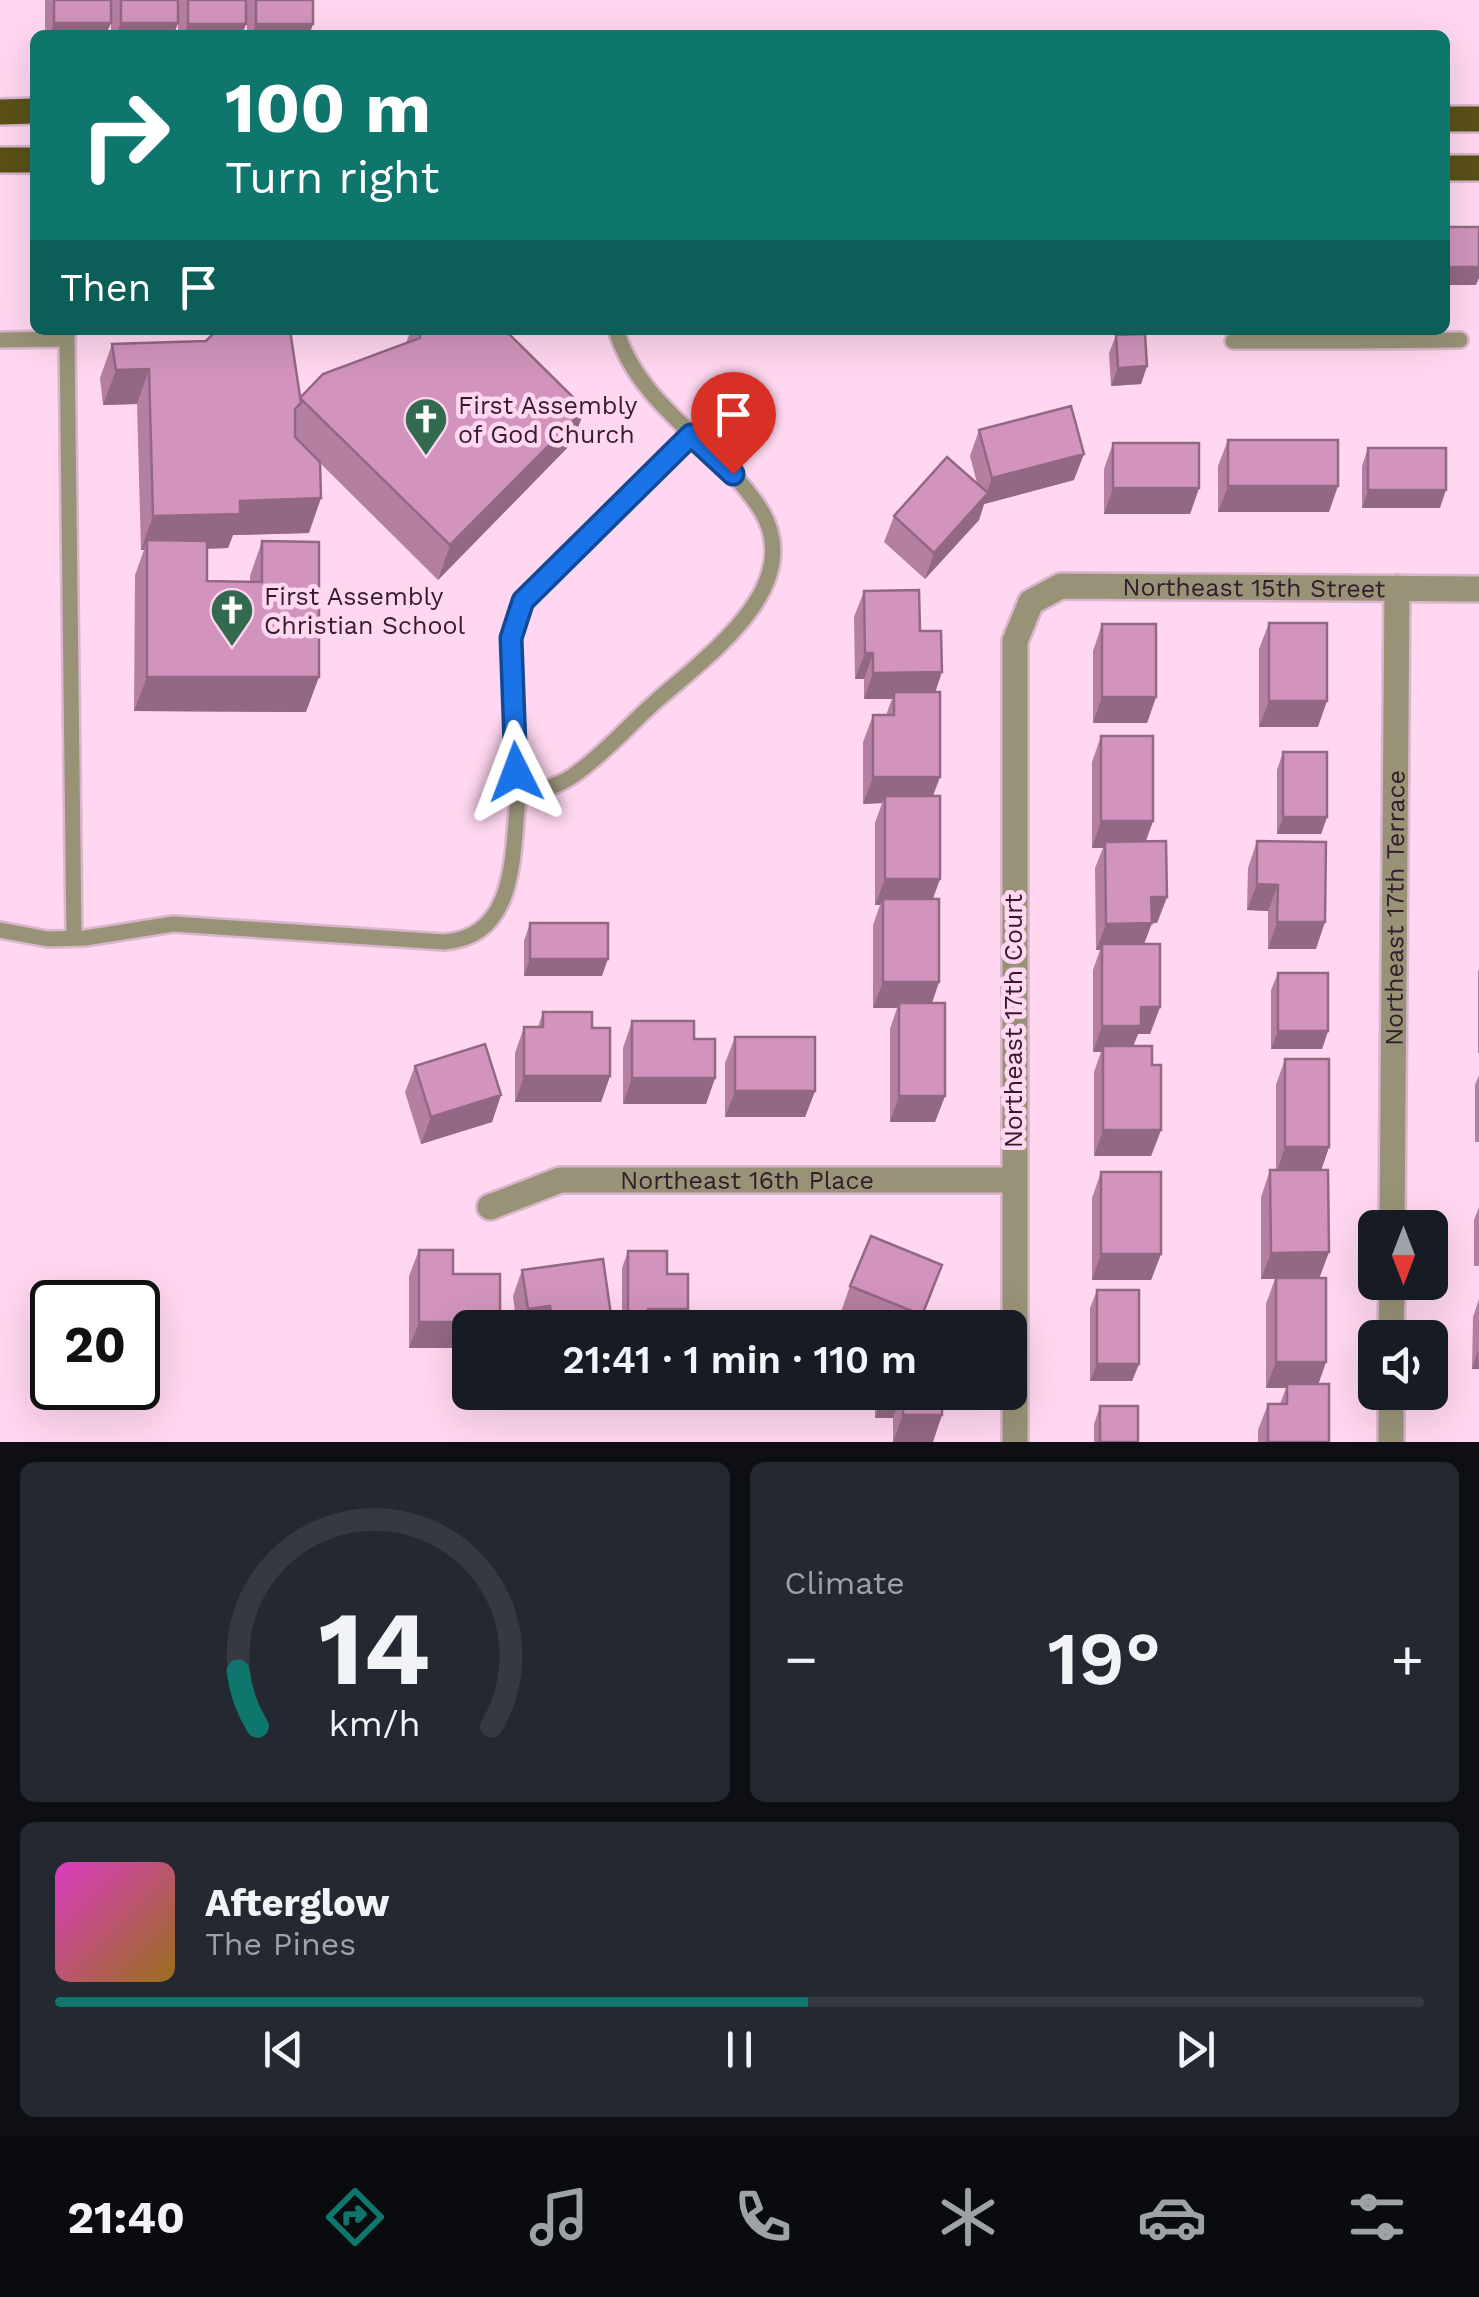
<!DOCTYPE html>
<meta charset="utf-8">
<style>
body{margin:0;font-family:"Work Sans",sans-serif;background:#242831;color:#f1f3f6;height:100vh;display:flex;flex-direction:column;font-size:38px;white-space:nowrap}
*{box-sizing:border-box;margin:0}
p{font-size:32px;color:#9ea1a6}
.icon{flex:none;width:55px;height:55px;fill:none;stroke:currentColor;stroke-width:2;stroke-linecap:round;stroke-linejoin:round}
.map{position:relative;height:1442px;overflow:hidden}
.details{display:flex;flex-direction:column;gap:20px;padding:20px;background:#0d0f14;flex:1}
.details>*{flex:none}
.banner{position:absolute;left:30px;top:30px;width:1420px;height:305px;border-radius:15px;box-shadow:0 10px 40px #0002;background:#0f766e;color:#fff;overflow:hidden}
.needle{width:65px;rotate:180deg}
.controls{position:absolute;left:1358px;top:1210px;display:grid;gap:20px}
.controls a{display:grid;place-items:center;width:90px;height:90px;border-radius:15px;background:#171b24;box-shadow:0 10px 40px #0002;font-size:50px}
.speed{position:absolute;left:30px;top:1280px;display:flex;gap:20px;font-size:50px;font-weight:700;text-align:center}
.speed>*{display:grid;place-content:center;width:130px;height:130px;border-radius:50%;background:#171b24;box-shadow:0 10px 40px #0002;line-height:1}
.speed .limit{border:5px solid #111;border-radius:15px;background:#fff;color:#111}
.pin{position:absolute;display:grid;place-items:center;width:85px;height:85px;color:#fff;margin:-102px -42px;border-radius:50% 50% 50% 0;rotate:-45deg;box-shadow:0 0 10px #0007}
.pin .icon{rotate:45deg}
.me{position:absolute;width:110px;margin:-55px;rotate:357deg;stroke-linejoin:round;filter:drop-shadow(0 0 8px #0008)}
.turn{display:flex;align-items:center;gap:35px;height:210px;padding:0 30px;font-size:45px}
.turn .icon{width:130px;height:130px;stroke-width:2.5}
.turn b{display:block;font-size:70px;line-height:85px}
.then{display:flex;align-items:center;height:95px;padding:0 30px;background:#0003;gap:20px;font-size:38px}
.big{font-size:75px;font-weight:600;line-height:1.1}
.details .card{flex:1;display:flex;flex-direction:column;justify-content:center;gap:15px;min-width:0;padding:0 35px;border-radius:15px;background:#242831}
.details .dial{align-items:center;gap:0}
.dial svg{height:260px;overflow:visible;fill:none;stroke:#363941;stroke-width:7;stroke-linecap:round;text-anchor:middle}
.dial text{fill:#f1f3f6;stroke:none}
.song{display:flex;align-items:center;gap:30px}
.cover{width:120px;height:120px;border-radius:15px;background:linear-gradient(135deg,hsl(310 70% 55%),hsl(40 70% 35%))}
.played{height:10px;border-radius:5px;background:linear-gradient(90deg,#0f766e 55%,#363941 55%)}
.keys{display:flex;justify-content:space-around;direction:ltr}
.heat{display:flex;justify-content:space-between;align-items:center;font-size:55px;direction:ltr}
.details .tiles{flex:1;display:grid;gap:20px;grid-template-columns:1fr 1fr}
.card:last-child{grid-column:span 2}
.trip{position:absolute;left:452px;top:1310px;width:575px;height:100px;border-radius:15px;background:#171b24;box-shadow:0 10px 40px #0002;font-weight:600;line-height:100px;text-align:center}
.menu{display:flex;height:160px;justify-content:space-around;align-items:center;background:#090b0e;color:#9ea1a6}
.menu .icon{width:70px;height:70px}
.menu .selected{color:#0f766e}
.menu b{font-size:45px;color:#f1f3f6}
.map>svg:first-child{display:block}
.lines{fill:none;stroke-linecap:round;stroke-linejoin:round}
.service-casing{stroke:#dab5cd;stroke-width:20}
.minor-casing{stroke:#dab5cd;stroke-width:30}
.primary-casing{stroke:#dab5cd;stroke-width:30}
.service{stroke:#989377;stroke-width:15}
.minor{stroke:#989377;stroke-width:25}
.primary{stroke:#595117;stroke-width:25}
.wall{fill:#b57fa2}
.shaded-wall{fill:#936884}
.building{fill:#d294bc;stroke:#936884;stroke-width:2.5}
.route-casing{stroke:#114b97;stroke-width:25}
.route{stroke:#1a73e8;stroke-width:18}
.labels{text-anchor:middle;stroke-width:9;stroke-linejoin:round;paint-order:stroke}
.poi-label{font-size:25px;fill:#341c2c;stroke:#ffd7f0;text-anchor:start}
.street-label{font-size:25px;fill:#341c2c;stroke:#ffd7f0}
</style>
<div class="map">
<svg width="1479" height="1442" viewBox="0 0 1479 1442">
<rect width="100%" height="100%" fill="#ffd7f0"/>
<g class="lines">
<g class="service-casing">
<path id="service" d="M1360 330V341L1460 340
M67 339 74 938
M0 340 67 339 68 330
M1233 341H1360
M518 799 511 639 523 601 691 435
M0 930 48 939 85 938 173 924 444 942C517 937 512 854 518 799 536 792 559 786 574 775 603 755 628 726 654 703 704 658 811 586 759 507 716 442 640 408 616 330"/>
</g>
<g class="minor-casing">
<g id="minor">
<path id="s1" d="M490 1207 560 1180H1012"/>
<path id="s2" d="M1392 1228 1397 588"/>
<path d="M1391 1338 1392 1282"/>
<path id="s3" d="M1015 1442V641L1031 602 1061 586 1479 589"/>
<path d="M1391 1442V1392"/>
</g>
</g>
<g class="primary-casing">
<path id="primary" d="M0 112 35 111
M1445 119H1479
M0 160H35
M1445 168H1479"/>
</g>
<use href="#service" class="service"/>
<use href="#minor" class="minor"/>
<use href="#primary" class="primary"/>
</g>
<path class="wall" d="M45 0H111L106 35H45Z
M111 0H178L174 35H111Z
M178 0H246V24L242 35H178Z
M247 0H313V24L309 35H247Z
M411 330H505L585 409 572 443 438 580 321 464 309 533 233 535 228 548 207 549V581L250 582V576L262 541 306 712 134 711 135 575 144 550H141L137 404 103 405 100 378 112 344 300 397 406 343Z
M1116 335 1147 366 1141 384 1111 386 1109 353Z
M979 430 1074 480 984 504 979 520 925 579 884 542 894 516 977 483 970 456Z
M1228 440 1329 512H1218V466Z
M1113 443 1199 488 1190 514H1104V469Z
M1368 448 1440 508H1362V466Z
M864 591 920 631 935 692 940 777 933 796 940 879 933 899 939 982 932 1003 945 1096 935 1122H890V1029L897 1008H873V925L880 905H875V823L882 803 863 804V742L873 715H886L892 699H864V679H855L854 617Z
M1269 623 1318 727H1259V649Z
M1102 624 1156 697 1147 723H1093V651Z
M1101 736 1153 821 1146 841 1167 897 1157 923H1152L1144 944 1160 1007 1150 1034H1138L1133 1046 1152 1065 1161 1130 1151 1156H1094V1072L1101 1052H1093V970L1100 950H1096L1095 868 1103 848H1092V762Z
M1283 752 1327 817 1321 834H1277V770Z
M1257 841 1316 949H1268V911L1247 910 1248 868Z
M530 923 602 976H524V941Z
M1479 969V1053H1478V972Z
M1278 973 1328 1031 1322 1049H1271V990Z
M543 1012 592 1028 610 1076 601 1102H515V1053L524 1027H538Z
M632 1021 694 1039 715 1078 706 1104H623V1048Z
M735 1037 815 1091 805 1117H725V1063Z
M1285 1059 1329 1147 1321 1170 1329 1252 1319 1278 1326 1362 1318 1384 1329 1442H1258V1430L1268 1404H1280L1286 1388H1266V1304L1275 1279H1261V1197L1270 1170H1276V1085Z
M415 1066 501 1095 492 1122 421 1144 405 1092Z
M1479 1075V1142H1475V1085Z
M1101 1172 1161 1254 1151 1280H1092V1198Z
M1479 1207V1266H1474V1220Z
M419 1250 453 1274 500 1322 498 1328H470V1348H409V1276Z
M628 1251 688 1309 681 1326 622 1328V1268Z
M522 1270 611 1315 607 1328H517L513 1296Z
M850 1286 933 1291 918 1328H878L841 1312Z
M1097 1290 1139 1364 1132 1381H1090V1308Z
M1479 1299V1369H1472L1473 1317Z
M875 1392H942L933 1442H893V1418H875Z
M1100 1406 1138 1442H1094V1424Z"/>
<path class="shaded-wall" d="M54 23H111L106 35H50Z
M121 23H178L174 35H116Z
M188 24H246L242 35H184Z
M256 24H313L309 35H252Z
M1445 267H1479V278L1476 285H1445Z
M1147 366 1141 384 1111 386 1118 368Z
M149 369 137 404 103 405 116 370Z
M585 409 572 443 438 580 450 545Z
M1084 454 1074 480 984 504 979 520 925 579 934 553 985 497 992 478Z
M1228 486H1338L1329 512H1218Z
M1113 488H1199L1190 514H1104Z
M1368 490H1446L1440 508H1362Z
M321 498 309 533 233 535 228 548 147 550V540L144 550H141L153 516 240 501Z
M865 653H873L864 679H855Z
M942 672 933 699 894 692 892 699H864L873 673Z
M147 677H319L306 712 134 711Z
M1102 697H1156L1147 723H1093Z
M1269 701H1327L1318 727H1259Z
M873 777H940L930 803 885 796 882 803 863 804Z
M1283 817H1327L1321 834H1277Z
M1101 821H1153L1143 848 1105 842 1103 848H1092Z
M885 879H940L930 905 883 899 880 905H875Z
M1257 884 1278 885 1268 911 1247 910Z
M1151 897H1167L1157 923H1152L1142 949 1102 944 1100 950H1096L1106 924Z
M1277 922H1325L1316 949H1268Z
M530 959H608L602 976H524Z
M883 982H939L930 1008 899 1003 897 1008H873Z
M1141 1007H1160L1150 1034H1138L1131 1052 1103 1046 1101 1052H1093L1102 1026Z
M1278 1031H1328L1322 1049H1271Z
M524 1076H610L601 1102H515Z
M632 1078H715L706 1104H623Z
M735 1091H815L805 1117H725Z
M501 1095 492 1122 421 1144 431 1117Z
M899 1096H945L935 1122H890Z
M1103 1130H1161L1151 1156H1094Z
M1285 1147H1329L1320 1174H1276Z
M1329 1252 1319 1279H1261L1271 1253Z
M1101 1254H1161L1151 1280H1092Z
M550 1306 542 1328H521L528 1309Z
M648 1309H688L681 1326H642Z
M611 1315 607 1328H551L553 1323Z
M419 1322H500L498 1328H470V1348H409Z
M1478 1351 1479 1369H1472Z
M1276 1362H1326L1317 1388 1287 1384 1286 1388H1266Z
M1097 1364H1139L1132 1381H1090Z
M884 1392H902L893 1418H875Z
M903 1415H942L933 1442H893Z"/>
<path class="building" d="M54 0H111V23H54Z
M121 0H178V23H121Z
M188 0H246V24H188Z
M256 0H313V24H256Z
M1445 227H1479V267H1445Z
M217 330H290L301 403 295 409V437L320 462 321 498 240 501V514L153 516 149 369 116 370 112 344 206 341Z
M419 330H505L585 409 450 545 300 398 323 374 420 338Z
M1145 334 1147 366 1118 368 1116 335Z
M1071 406 1084 454 992 478 979 430Z
M1228 440H1338V486H1228Z
M1113 443H1199V488H1113Z
M1368 448H1446V490H1368Z
M947 457 988 493 934 553 894 516Z
M147 540 207 541V581L262 582V541L319 542V677H147Z
M919 590 920 631H941L942 672 873 673V653H865L864 591Z
M1269 623H1327V701H1269Z
M1102 624H1156V697H1102Z
M894 692H940V777H873V715H894Z
M1101 736H1153V821H1101Z
M1283 752H1327V817H1283Z
M885 796H940V879H885Z
M1166 841 1167 897H1151L1152 923 1106 924 1105 842Z
M1257 841 1326 842 1325 922H1277L1278 885 1257 884Z
M883 899H939V982H883Z
M530 923H608V959H530Z
M1102 944H1160V1007H1141V1026H1102Z
M1278 973H1328V1031H1278Z
M899 1003H945V1096H899Z
M543 1012H592V1028H610V1076H524V1027H543Z
M632 1021H694V1039H715V1078H632Z
M735 1037H815V1091H735Z
M485 1044 501 1095 431 1117 415 1066Z
M1103 1046H1152V1065H1161V1130H1103Z
M1285 1059H1329V1147H1285Z
M1270 1170H1328L1329 1252 1271 1253Z
M1101 1172H1161V1254H1101Z
M871 1236 942 1265 922 1315 850 1286Z
M419 1250H453V1274H500V1322H419Z
M628 1251H667V1274H688V1309H648V1328H628Z
M603 1259 611 1315 553 1323 550 1306 528 1309 522 1270Z
M1276 1278H1326V1362H1276Z
M1097 1290H1139V1364H1097Z
M1287 1384H1329V1442H1268V1404H1287Z
M903 1392H942V1415H903Z
M1100 1406H1138V1442H1100Z"/>
<g class="lines">
<g class="route-casing">
<path id="route" d="M516 772 511 638 523 601 691 435 733 474"/>
</g>
<use href="#route" class="route"/>
</g>
<defs>
<g id="church-pin" transform="scale(2.25)"><path d="M0 17L-7.5 6A9.5 9.5 0 1 1 7.5 6Z" fill="#33694e" stroke="#ffd7f0"/><path d="M-1.2-6h2.4v3.5h3.3v2.4h-3.3V6h-2.4V-.1h-3.3v-2.4h3.3Z" fill="#fff"/></g>
</defs>
<g fill-rule="evenodd">
<use href="#church-pin" x="426" y="419"/>
<use href="#church-pin" x="232" y="610"/>
</g>
<g class="labels">
<g class="poi-label">
<text x="458" y="414">First Assembly<tspan x="458" dy="29">of God Church</tspan></text>
<text x="264" y="605">First Assembly<tspan x="264" dy="29">Christian School</tspan></text>
</g>
<g class="street-label">
<text dy="9" stroke="none"><textPath href="#s3" startOffset="1070">Northeast 15th Street</textPath></text>
<text dy="9" stroke="none"><textPath href="#s2" startOffset="320">Northeast 17th Terrace</textPath></text>
<text transform="translate(1013 1021) rotate(-90)" y="9">Northeast 17th Court</text>
<text dy="9" stroke="none"><textPath href="#s1" startOffset="262">Northeast 16th Place</textPath></text>
</g>
</g>
</svg>
<div class="controls">
<a><svg class="needle" viewBox="-14 -14 28 28"><path d="M0-13l5 13h-10z" fill="#e53935"/><path d="M0 13l5-13h-10z" fill="#9ea1a6"/></svg></a>
<a><svg class="icon" aria-label="sound" viewBox="0 0 24 24"><path d="M4 9h4l5-4v14l-5-4H4zM17 9q2 3 0 6"/></svg></a>
</div>
<div class="speed"><div class="limit">20</div></div>
<div class="pin" style="left:733px;top:474px;background:#d93025"><svg class="icon" aria-label="arrive" viewBox="0 0 24 24"><path d="M6 21V4h12l-3 4 3 4H6"/></svg></div>
<svg class="me" style="left:516px;top:772px" viewBox="-20 -20 40 40"><path d="M0-17L14 15 0 8-14 15z" fill="#1a73e8" stroke="#fff" stroke-width="4"/></svg>
<div class="trip">21:41 · 1 min · 110 m</div>
<div class="banner">
<div class="turn"><svg class="icon" aria-label="right" viewBox="0 0 24 24"><path d="M7 20v-9h11M14 6l5 5-5 5"/></svg><div><b>100 m</b>Turn right</div></div>
<div class="then">Then<svg class="icon" aria-label="arrive" viewBox="0 0 24 24"><path d="M6 21V4h12l-3 4 3 4H6"/></svg></div>
</div>
</div>
<section class="details">
<div class="tiles">
<div class="card dial"><svg viewBox="0 0 100 80">
<path d="M14 69A42 42 0 1 1 86 69"/>
<path d="M14 69A42 42 0 0 1 8 52" stroke="#0f766e"/>
<text x="50" y="56" font-size="32" font-weight="700">14</text>
<text x="50" y="72" font-size="11">km/h</text>
</svg></div>
<div class="card"><p>Climate</p>
<div class="heat"><a>−</a><b class="big">19°</b><a>+</a></div>
</div>
<div class="card">
<div class="song"><i class="cover"></i><div><b>Afterglow</b><p>The Pines</p></div></div>
<div class="played"></div>
<div class="keys"><svg class="icon" aria-label="previous" viewBox="0 0 24 24"><path d="M18 5L8 12l10 7zM5 5v14"/></svg><svg class="icon" aria-label="pause" viewBox="0 0 24 24"><path d="M8 5v14M16 5v14"/></svg><svg class="icon" aria-label="next" viewBox="0 0 24 24"><path d="M6 5l10 7-10 7zM19 5v14"/></svg></div>
</div>
</div>
</section>
<nav class="menu">
<b>21:40</b>
<svg class="icon selected" aria-label="directions" viewBox="0 0 24 24"><path d="M12 3l9 9-9 9-9-9zM9 14v-3h6M13 9l2 2-2 2"/></svg>
<svg class="icon" aria-label="music" viewBox="0 0 24 24"><path d="M9 18V5l10-2v13"/><circle cx="6" cy="18" r="3"/><circle cx="16" cy="16" r="3"/></svg>
<svg class="icon" aria-label="phone" viewBox="0 0 24 24"><path d="M5 4h4l2 5-3 2q2 4 5 5l2-3 5 2v4C11 20 4 13 5 4z"/></svg>
<svg class="icon" aria-label="climate" viewBox="0 0 24 24"><path d="M12 3v18M4 7l16 10M4 17L20 7"/></svg>
<svg class="icon" aria-label="car" viewBox="0 0 24 24"><path d="M5 17H2v-5l4-1 3-4h7l3 4 3 1v5h-3M9 17h6M6 11h13"/><circle cx="7" cy="17" r="2"/><circle cx="17" cy="17" r="2"/></svg>
<svg class="icon" aria-label="filters" viewBox="0 0 24 24"><path d="M4 7h16M4 17h16"/><circle cx="9" cy="7" r="2"/><circle cx="15" cy="17" r="2"/></svg>
</nav>
